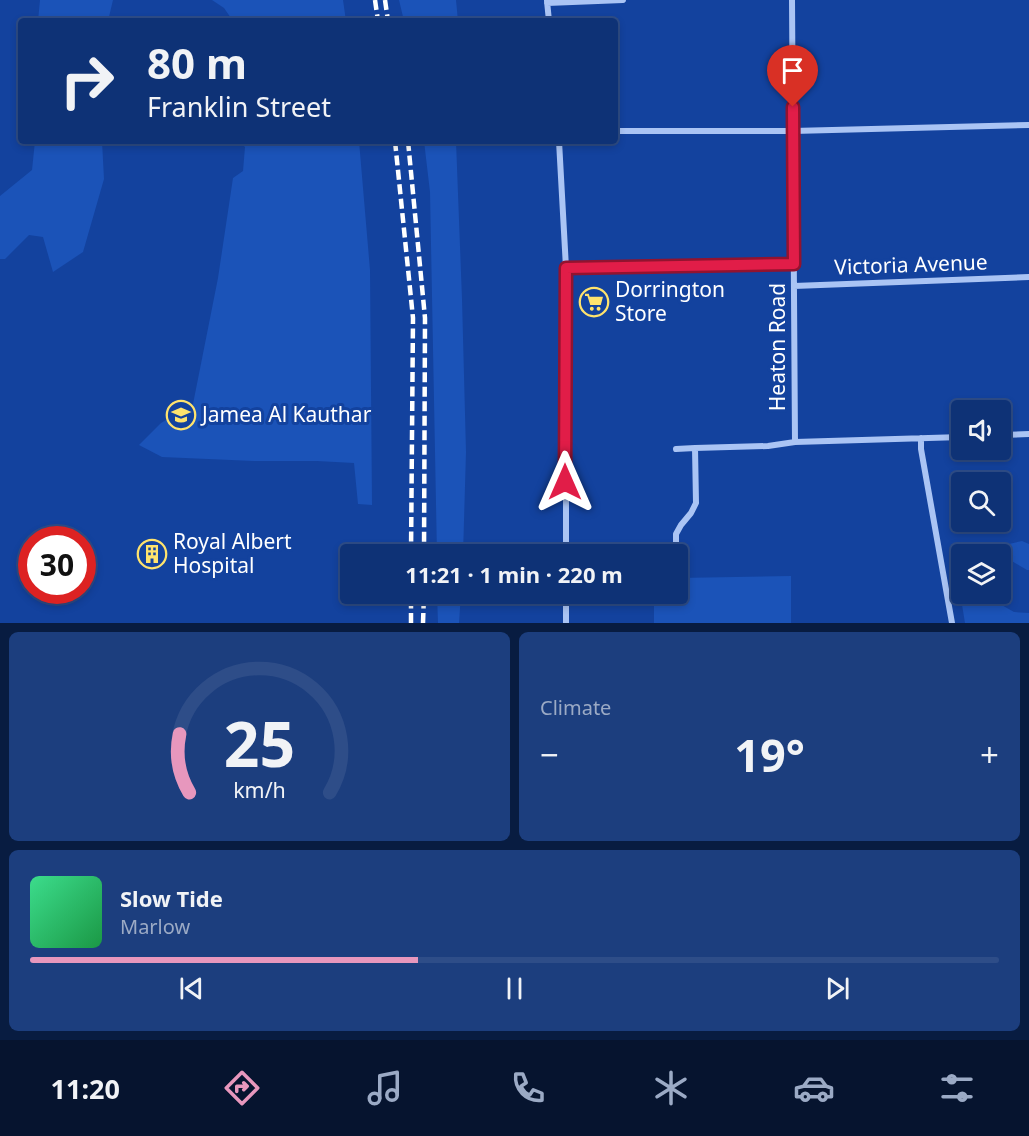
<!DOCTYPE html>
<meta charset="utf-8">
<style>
body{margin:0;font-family:"Noto Sans",sans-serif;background:#1c3e7e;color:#f1f3f6;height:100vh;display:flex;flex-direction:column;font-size:22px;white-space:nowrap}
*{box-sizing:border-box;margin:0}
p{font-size:20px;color:#9baac5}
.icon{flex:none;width:33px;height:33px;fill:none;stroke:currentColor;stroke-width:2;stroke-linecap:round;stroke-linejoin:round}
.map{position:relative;height:623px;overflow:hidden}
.panel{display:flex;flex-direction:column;gap:9px;padding:9px;background:#081c41;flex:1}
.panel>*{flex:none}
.guide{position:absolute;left:18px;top:18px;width:600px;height:126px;border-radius:6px;box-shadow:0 3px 9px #0003,0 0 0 2px #2e4d88;background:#0e3276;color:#f1f3f6;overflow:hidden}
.controls{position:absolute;left:951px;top:400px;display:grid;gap:12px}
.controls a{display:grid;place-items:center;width:60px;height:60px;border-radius:6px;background:#0e3276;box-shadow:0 3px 9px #0003,0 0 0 2px #2e4d88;font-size:30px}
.speed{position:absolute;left:18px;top:526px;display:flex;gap:12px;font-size:30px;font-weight:700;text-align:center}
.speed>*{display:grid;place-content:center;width:78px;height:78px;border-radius:50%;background:#0e3276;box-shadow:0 3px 9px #0003,0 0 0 2px #2e4d88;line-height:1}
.speed .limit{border:9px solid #d22;background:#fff;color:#111}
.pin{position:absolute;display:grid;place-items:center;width:51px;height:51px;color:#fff;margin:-62px -26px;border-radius:50% 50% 50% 0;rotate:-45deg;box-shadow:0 0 6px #0007}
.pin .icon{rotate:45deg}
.me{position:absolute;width:66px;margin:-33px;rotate:0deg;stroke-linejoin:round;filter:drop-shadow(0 0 4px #0008)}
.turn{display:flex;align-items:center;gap:21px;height:126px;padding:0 30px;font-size:27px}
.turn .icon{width:78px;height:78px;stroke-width:2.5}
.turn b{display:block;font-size:42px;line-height:51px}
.big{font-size:45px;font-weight:700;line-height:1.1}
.panel .card{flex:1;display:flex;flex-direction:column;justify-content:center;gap:9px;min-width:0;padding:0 21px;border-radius:9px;background:#1c3e7e}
.panel .dial{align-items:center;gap:0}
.dial svg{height:156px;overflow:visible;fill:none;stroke:#2e4d88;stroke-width:7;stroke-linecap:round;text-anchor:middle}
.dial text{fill:#f1f3f6;stroke:none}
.song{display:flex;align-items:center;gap:18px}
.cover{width:72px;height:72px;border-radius:9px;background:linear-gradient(135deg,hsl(150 70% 55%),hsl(140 70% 35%))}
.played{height:6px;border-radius:3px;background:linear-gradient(90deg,#e797bd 40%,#2e4d88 40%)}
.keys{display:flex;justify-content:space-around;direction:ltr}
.heat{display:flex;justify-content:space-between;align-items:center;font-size:33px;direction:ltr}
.panel .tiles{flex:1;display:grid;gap:9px;grid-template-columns:1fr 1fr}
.card:last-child{grid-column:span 2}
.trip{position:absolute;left:340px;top:544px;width:348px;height:60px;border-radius:6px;background:#0e3276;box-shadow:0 3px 9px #0003,0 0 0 2px #2e4d88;font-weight:700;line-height:60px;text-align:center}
.tabs{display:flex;height:96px;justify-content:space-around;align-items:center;background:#06142f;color:#9baac5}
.tabs .icon{width:42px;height:42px}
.tabs .selected{color:#e797bd}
.tabs b{font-size:27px;color:#f1f3f6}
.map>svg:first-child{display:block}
.green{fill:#1b53b8}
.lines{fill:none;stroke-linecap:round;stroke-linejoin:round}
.street{stroke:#aac4f4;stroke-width:6}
.rail{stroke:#fff;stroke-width:4.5;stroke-dasharray:10 4.5;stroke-linecap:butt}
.route-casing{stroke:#92132f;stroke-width:15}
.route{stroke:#e11d48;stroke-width:10}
.labels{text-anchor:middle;stroke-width:6;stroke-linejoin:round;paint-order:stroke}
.street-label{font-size:21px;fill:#fff;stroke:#13429e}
.poi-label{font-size:21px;fill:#fff;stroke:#13429e;text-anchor:start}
</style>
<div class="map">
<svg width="1029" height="623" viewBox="0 0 1029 623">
<rect width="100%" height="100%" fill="#13429e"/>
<path class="green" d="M40 0H113L108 21H38Z
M212 0H343L346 21H233L224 8Z
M399 0H456L458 21H404Z
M35 141H102L104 179 83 252 53 272 43 237 29 235 5 259H0V196L32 170Z
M239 141H359L370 270 372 505 358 504 354 463 317 461H254L162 457 139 445 161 423 193 404 218 278 233 178 243 171 245 147Z
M424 141H456L462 299 466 452 463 555H437L430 192Z
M1022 541 1029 544V570H1027L1005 557 1001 558 1000 555H962V594H985L991 599 1014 612 1029 613V623H965L954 556Z
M791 576V623H654V594H678V578Z
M437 594H461L459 623H438Z"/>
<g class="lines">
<path class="street" d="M792 0 795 442
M547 1 549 21
M547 3 623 0
M615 131H793L1029 125
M559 141 566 268V555
M566 268 794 264
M794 286 1029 277
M1000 435 1029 434
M921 438V449L952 623
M676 449 695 448
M676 555V534L681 525 691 513 696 503 695 448 768 446 795 442 962 437
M566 594V623"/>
<path class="rail" d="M375 0 378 21
M385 0 388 21
M395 141 413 318 411 555
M408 141 425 318 424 555
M411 623V594
M423 623 424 594"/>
</g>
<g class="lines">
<g class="route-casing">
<path id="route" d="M565 482 566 268 794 264 793 107"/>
</g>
<use href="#route" class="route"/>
</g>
<defs>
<g id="supermarket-ring" transform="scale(1.5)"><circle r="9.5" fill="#13429e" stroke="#ffe36d" stroke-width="1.5"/><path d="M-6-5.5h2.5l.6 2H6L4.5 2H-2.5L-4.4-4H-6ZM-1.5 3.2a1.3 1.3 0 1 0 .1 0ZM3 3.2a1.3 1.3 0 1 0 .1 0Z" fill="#ffe36d"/></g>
<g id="school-ring" transform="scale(1.5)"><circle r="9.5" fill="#13429e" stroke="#ffe36d" stroke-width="1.5"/><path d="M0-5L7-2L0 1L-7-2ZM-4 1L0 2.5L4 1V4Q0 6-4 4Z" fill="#ffe36d"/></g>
<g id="building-ring" transform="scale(1.5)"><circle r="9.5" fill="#13429e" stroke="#ffe36d" stroke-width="1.5"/><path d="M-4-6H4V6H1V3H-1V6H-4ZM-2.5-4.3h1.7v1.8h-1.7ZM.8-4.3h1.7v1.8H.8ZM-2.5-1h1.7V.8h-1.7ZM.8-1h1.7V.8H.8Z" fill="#ffe36d"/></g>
</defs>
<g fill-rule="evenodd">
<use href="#supermarket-ring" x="594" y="302"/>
<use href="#school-ring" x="181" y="415"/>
<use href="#building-ring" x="152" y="554"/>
</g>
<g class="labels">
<g class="street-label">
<text transform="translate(911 265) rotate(-2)" y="7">Victoria Avenue</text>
<text transform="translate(778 347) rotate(-90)" y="7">Heaton Road</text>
</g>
<g class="poi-label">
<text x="615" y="297">Dorrington<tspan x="615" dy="24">Store</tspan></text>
<text x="202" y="422">Jamea Al Kauthar</text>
<text x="173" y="549">Royal Albert<tspan x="173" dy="24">Hospital</tspan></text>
</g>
</g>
</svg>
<div class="controls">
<a><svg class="icon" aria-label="sound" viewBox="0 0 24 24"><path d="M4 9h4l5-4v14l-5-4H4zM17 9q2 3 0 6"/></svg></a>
<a><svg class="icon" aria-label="search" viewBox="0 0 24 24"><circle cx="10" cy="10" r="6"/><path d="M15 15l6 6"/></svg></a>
<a><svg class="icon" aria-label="layers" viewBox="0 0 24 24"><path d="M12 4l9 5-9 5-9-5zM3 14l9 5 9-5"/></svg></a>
</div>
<div class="speed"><div class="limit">30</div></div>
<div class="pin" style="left:793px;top:107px;background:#d93025"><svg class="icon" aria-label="arrive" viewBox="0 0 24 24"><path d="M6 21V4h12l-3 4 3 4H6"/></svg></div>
<svg class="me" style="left:565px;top:482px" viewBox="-20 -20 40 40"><path d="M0-17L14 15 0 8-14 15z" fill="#e11d48" stroke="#fff" stroke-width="4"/></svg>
<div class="trip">11:21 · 1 min · 220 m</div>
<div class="guide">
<div class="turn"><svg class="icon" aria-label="right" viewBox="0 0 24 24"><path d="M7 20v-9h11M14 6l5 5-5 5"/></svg><div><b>80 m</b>Franklin Street</div></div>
</div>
</div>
<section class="panel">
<div class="tiles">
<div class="card dial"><svg viewBox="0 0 100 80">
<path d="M14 69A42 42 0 1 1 86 69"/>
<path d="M14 69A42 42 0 0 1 9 39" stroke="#e797bd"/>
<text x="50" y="56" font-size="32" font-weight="700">25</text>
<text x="50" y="72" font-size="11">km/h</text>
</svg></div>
<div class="card"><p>Climate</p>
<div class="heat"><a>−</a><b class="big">19°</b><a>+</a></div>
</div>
<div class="card">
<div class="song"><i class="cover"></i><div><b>Slow Tide</b><p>Marlow</p></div></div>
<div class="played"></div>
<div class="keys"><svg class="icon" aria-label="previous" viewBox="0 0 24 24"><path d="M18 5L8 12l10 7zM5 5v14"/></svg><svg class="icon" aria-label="pause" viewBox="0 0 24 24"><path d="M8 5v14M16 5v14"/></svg><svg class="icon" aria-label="next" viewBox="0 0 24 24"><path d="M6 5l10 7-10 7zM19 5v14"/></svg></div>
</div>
</div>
</section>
<nav class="tabs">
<b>11:20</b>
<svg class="icon selected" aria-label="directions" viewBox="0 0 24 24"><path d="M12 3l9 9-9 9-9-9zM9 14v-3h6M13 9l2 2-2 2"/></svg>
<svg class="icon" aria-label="music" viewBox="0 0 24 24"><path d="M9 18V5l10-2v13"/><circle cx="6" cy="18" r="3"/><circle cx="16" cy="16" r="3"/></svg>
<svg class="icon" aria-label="phone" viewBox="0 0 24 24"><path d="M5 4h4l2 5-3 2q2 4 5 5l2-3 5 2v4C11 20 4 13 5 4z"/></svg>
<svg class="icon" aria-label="climate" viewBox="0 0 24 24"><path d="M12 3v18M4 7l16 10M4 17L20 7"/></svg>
<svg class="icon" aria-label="car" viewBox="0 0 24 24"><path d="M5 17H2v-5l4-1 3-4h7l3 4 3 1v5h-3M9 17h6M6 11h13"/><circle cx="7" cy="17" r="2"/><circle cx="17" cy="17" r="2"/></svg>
<svg class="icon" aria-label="filters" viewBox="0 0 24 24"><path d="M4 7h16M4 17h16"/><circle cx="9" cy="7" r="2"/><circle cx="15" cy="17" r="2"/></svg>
</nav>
